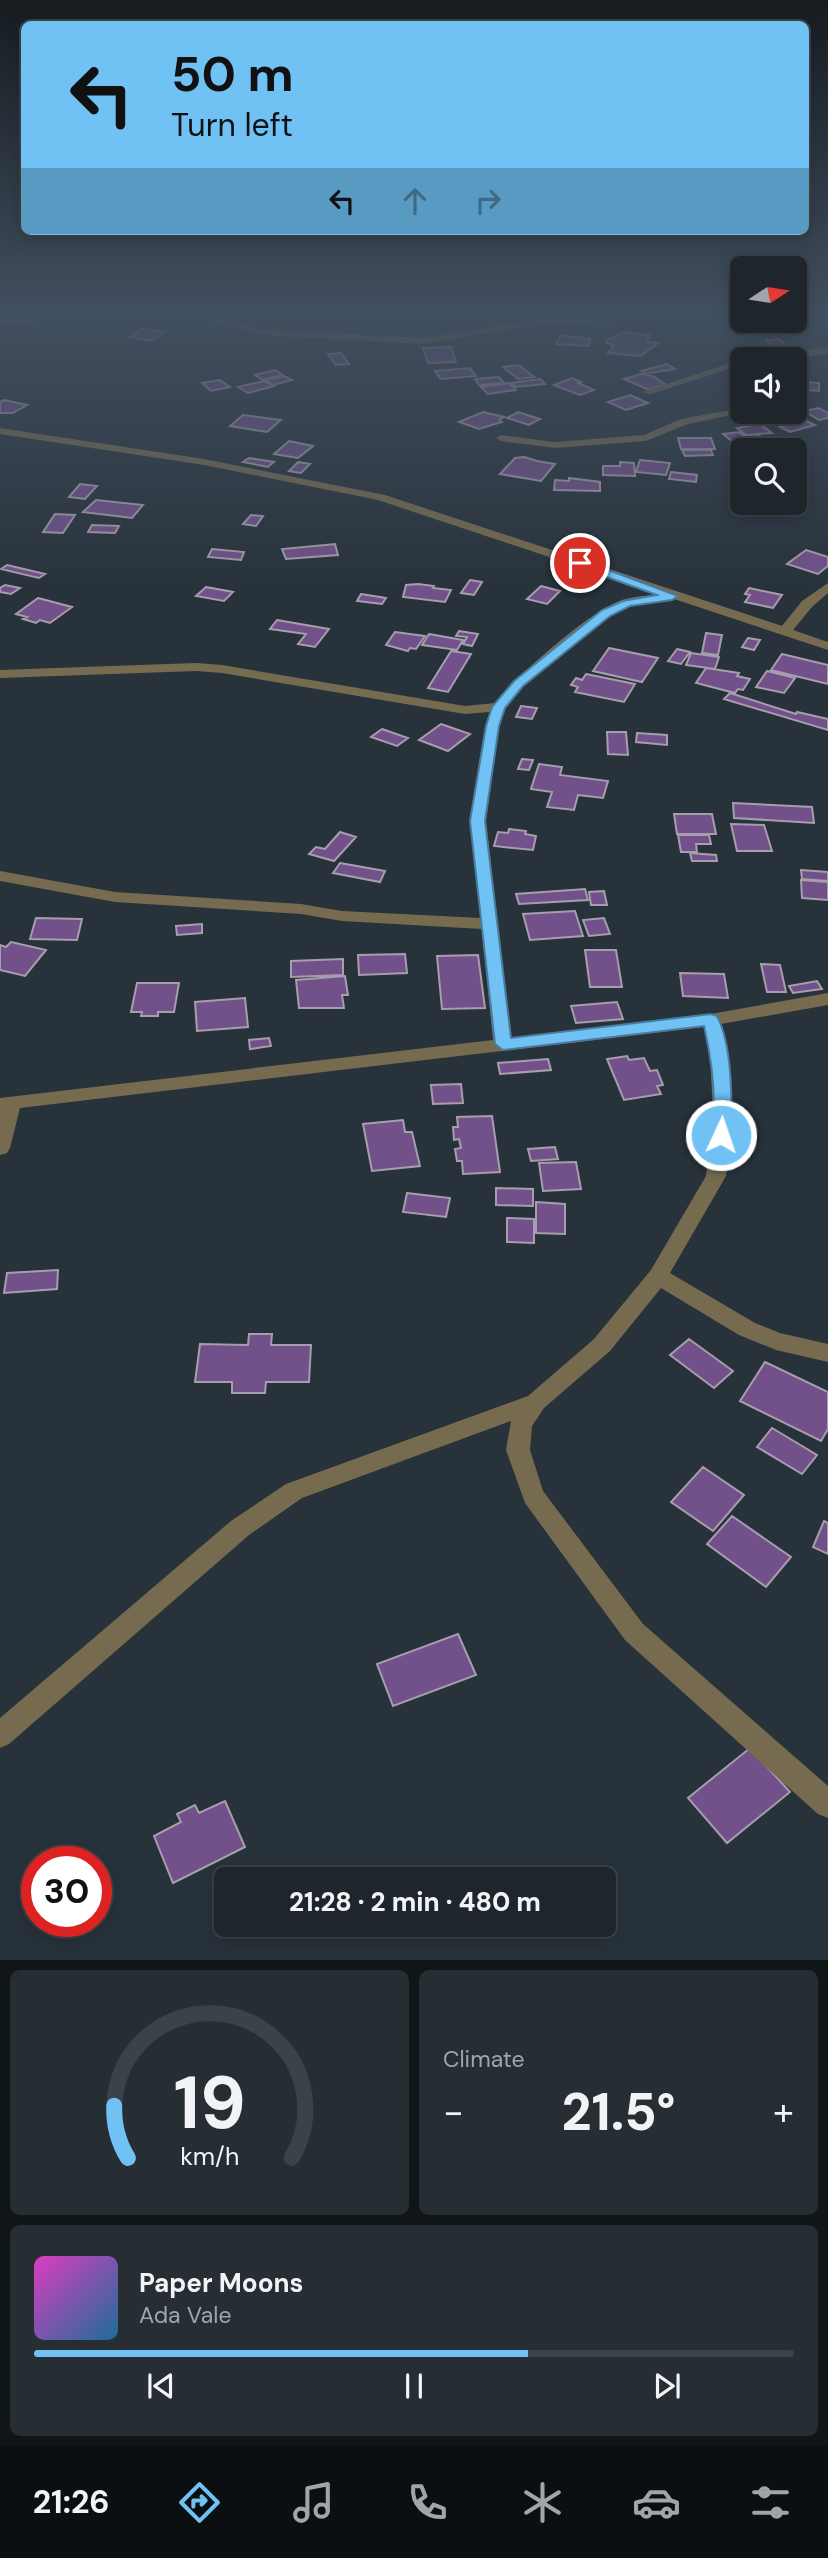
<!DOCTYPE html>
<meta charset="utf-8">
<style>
body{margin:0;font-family:"DM Sans",sans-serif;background:#262e34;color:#f1f3f6;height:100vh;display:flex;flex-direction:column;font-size:26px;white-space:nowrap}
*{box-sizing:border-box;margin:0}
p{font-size:23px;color:#a1a5a9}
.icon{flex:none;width:38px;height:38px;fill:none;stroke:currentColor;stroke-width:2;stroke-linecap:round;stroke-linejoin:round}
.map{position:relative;height:1960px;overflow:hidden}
.side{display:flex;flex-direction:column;gap:10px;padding:10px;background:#101518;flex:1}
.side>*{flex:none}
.hud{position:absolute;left:21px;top:21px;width:788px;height:214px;border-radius:10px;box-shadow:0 4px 18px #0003,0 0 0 2px #3c4348;background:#70c1f4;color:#111;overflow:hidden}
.needle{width:46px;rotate:78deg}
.buttons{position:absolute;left:730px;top:256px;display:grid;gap:14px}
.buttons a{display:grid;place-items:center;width:77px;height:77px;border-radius:10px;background:#1e262c;box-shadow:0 4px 18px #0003,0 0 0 2px #3c4348;font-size:35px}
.speed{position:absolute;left:21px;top:1846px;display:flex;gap:14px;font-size:35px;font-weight:700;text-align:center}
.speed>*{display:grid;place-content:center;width:91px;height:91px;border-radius:50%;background:#1e262c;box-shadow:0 4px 18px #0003,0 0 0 2px #3c4348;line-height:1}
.speed .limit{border:10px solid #d22;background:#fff;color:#111}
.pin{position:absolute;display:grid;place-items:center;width:60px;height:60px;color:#fff;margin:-30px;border:4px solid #fff;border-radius:50%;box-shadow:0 2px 7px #0007}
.me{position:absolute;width:77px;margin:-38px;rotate:3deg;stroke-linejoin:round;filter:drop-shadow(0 0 5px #0008)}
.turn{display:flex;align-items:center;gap:24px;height:147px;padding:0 35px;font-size:32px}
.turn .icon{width:91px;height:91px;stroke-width:2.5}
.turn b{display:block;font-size:49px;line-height:60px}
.lanes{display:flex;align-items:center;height:66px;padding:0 35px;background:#0003;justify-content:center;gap:35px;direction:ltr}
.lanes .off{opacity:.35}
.big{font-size:52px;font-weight:800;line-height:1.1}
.side .card{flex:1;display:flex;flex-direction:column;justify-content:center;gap:10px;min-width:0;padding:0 24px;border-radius:10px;background:#262e34}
.side .dial{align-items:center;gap:0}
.dial svg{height:182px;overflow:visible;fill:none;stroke:#3c4348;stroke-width:7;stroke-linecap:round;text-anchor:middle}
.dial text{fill:#f1f3f6;stroke:none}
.song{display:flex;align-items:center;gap:21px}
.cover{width:84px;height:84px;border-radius:10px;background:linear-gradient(135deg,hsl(310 70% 55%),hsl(200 70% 35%))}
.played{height:7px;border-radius:4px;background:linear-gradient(90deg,#70c1f4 65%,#3c4348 65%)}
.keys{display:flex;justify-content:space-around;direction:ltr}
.heat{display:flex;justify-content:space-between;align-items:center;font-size:38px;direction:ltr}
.side .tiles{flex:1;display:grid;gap:10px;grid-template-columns:1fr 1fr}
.card:last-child{grid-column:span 2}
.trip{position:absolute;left:214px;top:1867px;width:402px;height:70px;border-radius:10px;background:#1e262c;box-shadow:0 4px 18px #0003,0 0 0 2px #3c4348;font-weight:800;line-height:70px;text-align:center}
.menu{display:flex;height:112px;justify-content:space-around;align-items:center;background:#0c0f12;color:#a1a5a9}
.menu .icon{width:49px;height:49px}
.menu .selected{color:#70c1f4}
.menu b{font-size:32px;color:#f1f3f6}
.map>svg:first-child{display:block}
.building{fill:#72518a;stroke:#a69eac;stroke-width:2}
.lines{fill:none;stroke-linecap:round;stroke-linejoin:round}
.street{fill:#766b4f;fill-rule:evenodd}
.route{fill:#70c1f4;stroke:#497d9f;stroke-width:2}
</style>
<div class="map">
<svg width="828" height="1960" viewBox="0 0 828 1960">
<rect width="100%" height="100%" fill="#28323b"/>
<path class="building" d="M142 329 165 332 151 341 130 337Z
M623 332 650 335 647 342 658 343 641 356 608 353 614 345 607 343V340Z
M561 335 591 339 588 346 556 344Z
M780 339 791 351 778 352 766 340Z
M451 347 456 362 428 363 423 348Z
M341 353 349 364 336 365 328 354Z
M667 364 675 369 645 374 641 371Z
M519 365 534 377 518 379 503 367Z
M470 368 476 376 441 379 435 371Z
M275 370 283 375 262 380 255 375Z
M641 374 653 376 666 385 649 390 624 379Z
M284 376 292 380 273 385 266 380Z
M499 377 504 383 479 385 475 379Z
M572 378 581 382 578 383 594 390 580 395 554 385Z
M540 379 545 384 516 387 511 383Z
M220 380 230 387 211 391 202 383Z
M264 381 274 386 248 393 238 387Z
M797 382 819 383V391L796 389Z
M509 383 516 390 488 394 481 387Z
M630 395 648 403 626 410 608 402Z
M4 400 27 405 13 413H0V402Z
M819 408 828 413V418L819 420 804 411Z
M483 412 504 417 499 420 502 422 479 429 459 422Z
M518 412 540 419 529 425 507 418Z
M243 415 281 420 267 432 230 426Z
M804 420 815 425 790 432 780 427Z
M760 424 772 433 746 435 737 428Z
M739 432 744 436 757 434 764 439 735 444 723 434Z
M678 438H711L715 449H681Z
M289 441 313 446 298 458 274 454Z
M682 450H711L713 455 685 456Z
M524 457 537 461 555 464 541 481 500 474 515 458Z
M249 458 274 462 268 467 243 462Z
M640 460 670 463 666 475 636 472Z
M298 462 310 464 301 473 289 471Z
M620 462 634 463 635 476 603 475V466H620Z
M671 472 697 475 696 482 669 479Z
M569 478 600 482V491L554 490 555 480 569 481Z
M80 484 97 486 85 499 69 497Z
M96 500 143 505 132 518 83 512Z
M55 514 75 515 63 533 43 532Z
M251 515 263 516 256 526 243 524Z
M92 525 119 526 115 533 88 532Z
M335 544 338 555 286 559 282 549Z
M212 549 244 552 241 560 208 557Z
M806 550 828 557V566L818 574 787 564Z
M7 565 45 574 39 578 1 569Z
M470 580 482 582 474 595 461 593Z
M418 584 434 586 433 588 451 590 445 602 403 597 406 585Z
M5 585 20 588 11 594 0 592V588Z
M541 586 560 591 547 604 527 599Z
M206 587 233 592 224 601 196 596Z
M749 588 782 595 773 608 745 602 750 595 745 594Z
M361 594 386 598 382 604 357 601Z
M38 598 72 607 50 623 40 620 36 623 23 619 27 617 16 614Z
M277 620 329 629 315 647 298 644 306 634 270 629Z
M459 631 478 634 472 646 463 644 467 637 456 636Z
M395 632 425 636 416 649 410 648 408 651 386 645Z
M706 633 722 635 718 655 702 653Z
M429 634 463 640 457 650 422 645Z
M748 638 760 640 754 650 742 647Z
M609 648 658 658 642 682 593 671Z
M677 649 690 652 681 664 668 661Z
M451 651 471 654 448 692 428 688Z
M691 653 719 657 715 669 686 665Z
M782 654 828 665V684L771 670Z
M706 668 739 673 737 676 750 679 743 690 738 689 735 693 696 683Z
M767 671 795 678 784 693 756 687Z
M586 674 635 684 624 702 575 692 578 687 571 685 576 678 582 680Z
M730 693 796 714 797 712 828 719V730L724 699Z
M521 706 537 708 532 719 516 717Z
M441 724 470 734 448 751 419 740Z
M382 729 408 738 397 746 371 737Z
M607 732H626L628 755 608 754Z
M637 733 667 735V745L636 742Z
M522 759 533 760 529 770 518 769Z
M539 764 562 767 560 775 608 781 603 798 578 795 574 810 547 807 552 792 531 789Z
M733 803 812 807 814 823 734 818Z
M674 814H712L716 834H677Z
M731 824 764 825 772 851H737Z
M509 829 526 831 525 834 536 836 533 850 494 846 498 832 508 833Z
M340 832 356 837 334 861 309 854 316 847 325 849Z
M678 835H709L711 844H696L697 852H681Z
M690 853 716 855 717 861H692Z
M340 863 385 871 380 882 333 873Z
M801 870 828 872V881L802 879Z
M801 880 828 882V900L802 898Z
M585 889 588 900 519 904 516 894Z
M604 891 607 905H591L589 892Z
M575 911 583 936 530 940 523 914Z
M36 918 82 919 77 940 30 939Z
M604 918 610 934 589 936 583 920Z
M202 924V933L177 935 176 926Z
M11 942 46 950 25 976 0 970V945L6 947Z
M585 950H616L622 987H590Z
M405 954 407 973 359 975 358 955Z
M478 955 485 1008 442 1009 437 956Z
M343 959V975L291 977V961Z
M761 964 780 965 786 992H767Z
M680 973 724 974 728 998 683 996Z
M345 976 348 995H342L344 1008H299L296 980Z
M817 981 822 989 793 993 789 986Z
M137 983H179L174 1012H158V1016H141L142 1012H131Z
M245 998 248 1027 197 1031 195 1002Z
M617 1002 623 1019 576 1023 571 1006Z
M269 1038 271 1046 250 1049 249 1040Z
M627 1056 629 1060 644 1058 650 1071 657 1070 663 1085 657 1086 661 1094 624 1100 607 1059Z
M548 1059 551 1070 500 1074 498 1063Z
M461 1084 463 1103 433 1104 431 1085Z
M492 1116 500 1172 463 1174 462 1161H457L455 1149 461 1148 459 1139 454 1140 453 1127H458L457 1117Z
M403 1120 405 1132H412L420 1166 372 1171 363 1124Z
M555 1147 558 1159 531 1161 528 1149Z
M576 1162 581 1189 543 1191 539 1163Z
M496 1188 533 1189V1206L496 1205Z
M407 1193 450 1198 446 1217 403 1212Z
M536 1202 565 1204V1234L536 1233Z
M507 1218 534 1219V1243L507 1242Z
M58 1270 57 1289 4 1293 7 1273Z
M249 1334H272L271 1345H311L309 1382H266L265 1393H232V1382H195L200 1344 248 1345Z
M689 1339 733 1371 714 1388 670 1355Z
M765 1362 828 1392V1429L821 1441 740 1401Z
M772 1428 817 1455 802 1474 757 1447Z
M703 1467 744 1495 713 1531 671 1502Z
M732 1516 791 1557 766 1587 707 1544Z
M824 1521 828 1523V1554L813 1547Z
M458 1634 476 1675 393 1706 377 1664Z
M750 1748 790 1792 727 1843 688 1798Z
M225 1801 245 1847 173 1883 154 1836 181 1822 177 1814 195 1805 199 1813Z"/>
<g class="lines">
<path class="street" d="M45 315 33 323 0 324V318Z
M191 315H208L261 329 423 338 545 318 688 315 684 318 545 324 423 344 261 335Z
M828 348V354L786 359H746L786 351Z
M742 359V365L651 394 642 392Z
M742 408V411H751L688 424 646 441 555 448 501 441 496 438 501 435 555 442 644 435 681 419Z
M0 428 204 459 385 495 782 626 802 601 828 583V593L812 607 793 630 828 642V650L674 599 630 606 611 616 523 687 506 708 499 726 486 821 511 1038 711 1014 828 993V1005L721 1024 728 1053 733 1114 726 1176 670 1273 755 1323 780 1333 828 1344V1362L776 1350 739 1335 661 1288 610 1351 544 1408 532 1426 530 1450 543 1491 643 1624 828 1786V1818L818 1814 625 1640 525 1503 506 1450 511 1421 302 1498 249 1535 9 1744 0 1748V1718L231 1521 286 1484 528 1396 594 1339 651 1270 706 1176 713 1114 710 1053 704 1027 20 1108 10 1148 7 1153 0 1155V1098L493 1040 482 929 342 921 301 914 115 902 0 881V871L115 892 301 904 342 911 481 918 470 821 485 726 490 712 465 714 222 673 196 671 0 678V670L196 663 222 665 465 706 495 703C518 675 588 612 622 600 634 596 648 596 660 594L378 500 204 465 0 434Z"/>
</g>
<linearGradient id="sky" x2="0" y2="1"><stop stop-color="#161c20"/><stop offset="0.53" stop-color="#424f60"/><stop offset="1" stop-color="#424f60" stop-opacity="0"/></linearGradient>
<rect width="828" height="590" fill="url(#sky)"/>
<path class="route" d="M576 561H584L678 596 672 600 630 606 610 616 523 686 505 708 499 726 485 821 511 1038 711 1014 717 1016C732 1044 733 1104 730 1135L721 1141 712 1135C717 1099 712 1061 704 1026L503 1050 495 1044 470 821 486 726 492 707 514 681 602 610 623 601 657 595 576 566Z"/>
</svg>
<div class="buttons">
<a><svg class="needle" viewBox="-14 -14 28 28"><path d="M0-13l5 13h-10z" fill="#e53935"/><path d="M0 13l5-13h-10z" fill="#a1a5a9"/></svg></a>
<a><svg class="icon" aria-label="sound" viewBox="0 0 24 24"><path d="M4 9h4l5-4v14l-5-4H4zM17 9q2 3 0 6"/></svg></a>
<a><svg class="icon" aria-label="search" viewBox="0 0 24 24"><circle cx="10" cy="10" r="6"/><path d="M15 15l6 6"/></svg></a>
</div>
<div class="speed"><div class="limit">30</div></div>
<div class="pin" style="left:580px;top:563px;background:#d93025"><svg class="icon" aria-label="arrive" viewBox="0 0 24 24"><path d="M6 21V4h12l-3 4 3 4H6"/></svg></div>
<svg class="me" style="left:721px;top:1135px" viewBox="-20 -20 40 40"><circle r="17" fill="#70c1f4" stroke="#fff" stroke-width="3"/><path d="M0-11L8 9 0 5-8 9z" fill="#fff"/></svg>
<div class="trip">21:28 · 2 min · 480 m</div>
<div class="hud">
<div class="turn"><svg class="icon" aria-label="left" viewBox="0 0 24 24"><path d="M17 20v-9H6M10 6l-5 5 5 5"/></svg><div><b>50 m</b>Turn left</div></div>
<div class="lanes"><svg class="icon" aria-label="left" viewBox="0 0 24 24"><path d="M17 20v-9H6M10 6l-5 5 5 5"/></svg><svg class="icon off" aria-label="ahead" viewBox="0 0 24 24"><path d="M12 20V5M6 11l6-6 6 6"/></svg><svg class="icon off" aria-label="right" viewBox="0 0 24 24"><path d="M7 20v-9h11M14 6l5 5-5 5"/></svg></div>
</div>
</div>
<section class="side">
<div class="tiles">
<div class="card dial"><svg viewBox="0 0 100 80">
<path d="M14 69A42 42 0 1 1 86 69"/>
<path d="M14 69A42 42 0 0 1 8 46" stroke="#70c1f4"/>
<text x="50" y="56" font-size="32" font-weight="700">19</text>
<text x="50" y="72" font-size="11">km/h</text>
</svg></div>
<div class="card"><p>Climate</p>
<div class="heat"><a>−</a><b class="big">21.5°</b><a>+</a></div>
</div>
<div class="card">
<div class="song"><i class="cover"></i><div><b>Paper Moons</b><p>Ada Vale</p></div></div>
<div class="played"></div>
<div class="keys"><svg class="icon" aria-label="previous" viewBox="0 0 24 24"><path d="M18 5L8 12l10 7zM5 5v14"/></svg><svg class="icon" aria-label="pause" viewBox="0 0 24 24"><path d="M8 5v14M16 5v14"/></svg><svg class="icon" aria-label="next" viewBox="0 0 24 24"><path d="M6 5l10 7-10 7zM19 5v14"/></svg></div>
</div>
</div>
</section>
<nav class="menu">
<b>21:26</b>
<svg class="icon selected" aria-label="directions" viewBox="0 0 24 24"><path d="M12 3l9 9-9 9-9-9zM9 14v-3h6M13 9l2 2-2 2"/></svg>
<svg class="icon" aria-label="music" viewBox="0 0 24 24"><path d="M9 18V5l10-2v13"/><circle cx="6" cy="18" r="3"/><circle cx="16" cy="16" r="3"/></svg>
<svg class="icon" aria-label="phone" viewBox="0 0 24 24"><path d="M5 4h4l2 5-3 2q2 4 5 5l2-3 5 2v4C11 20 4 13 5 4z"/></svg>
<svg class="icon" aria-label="climate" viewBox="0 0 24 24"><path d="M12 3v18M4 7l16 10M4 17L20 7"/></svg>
<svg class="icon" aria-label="car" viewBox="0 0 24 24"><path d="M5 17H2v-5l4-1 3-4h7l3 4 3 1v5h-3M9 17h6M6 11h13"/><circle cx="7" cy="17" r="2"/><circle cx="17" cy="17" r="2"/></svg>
<svg class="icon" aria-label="filters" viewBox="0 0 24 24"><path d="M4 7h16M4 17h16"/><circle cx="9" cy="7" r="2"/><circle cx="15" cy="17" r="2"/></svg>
</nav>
